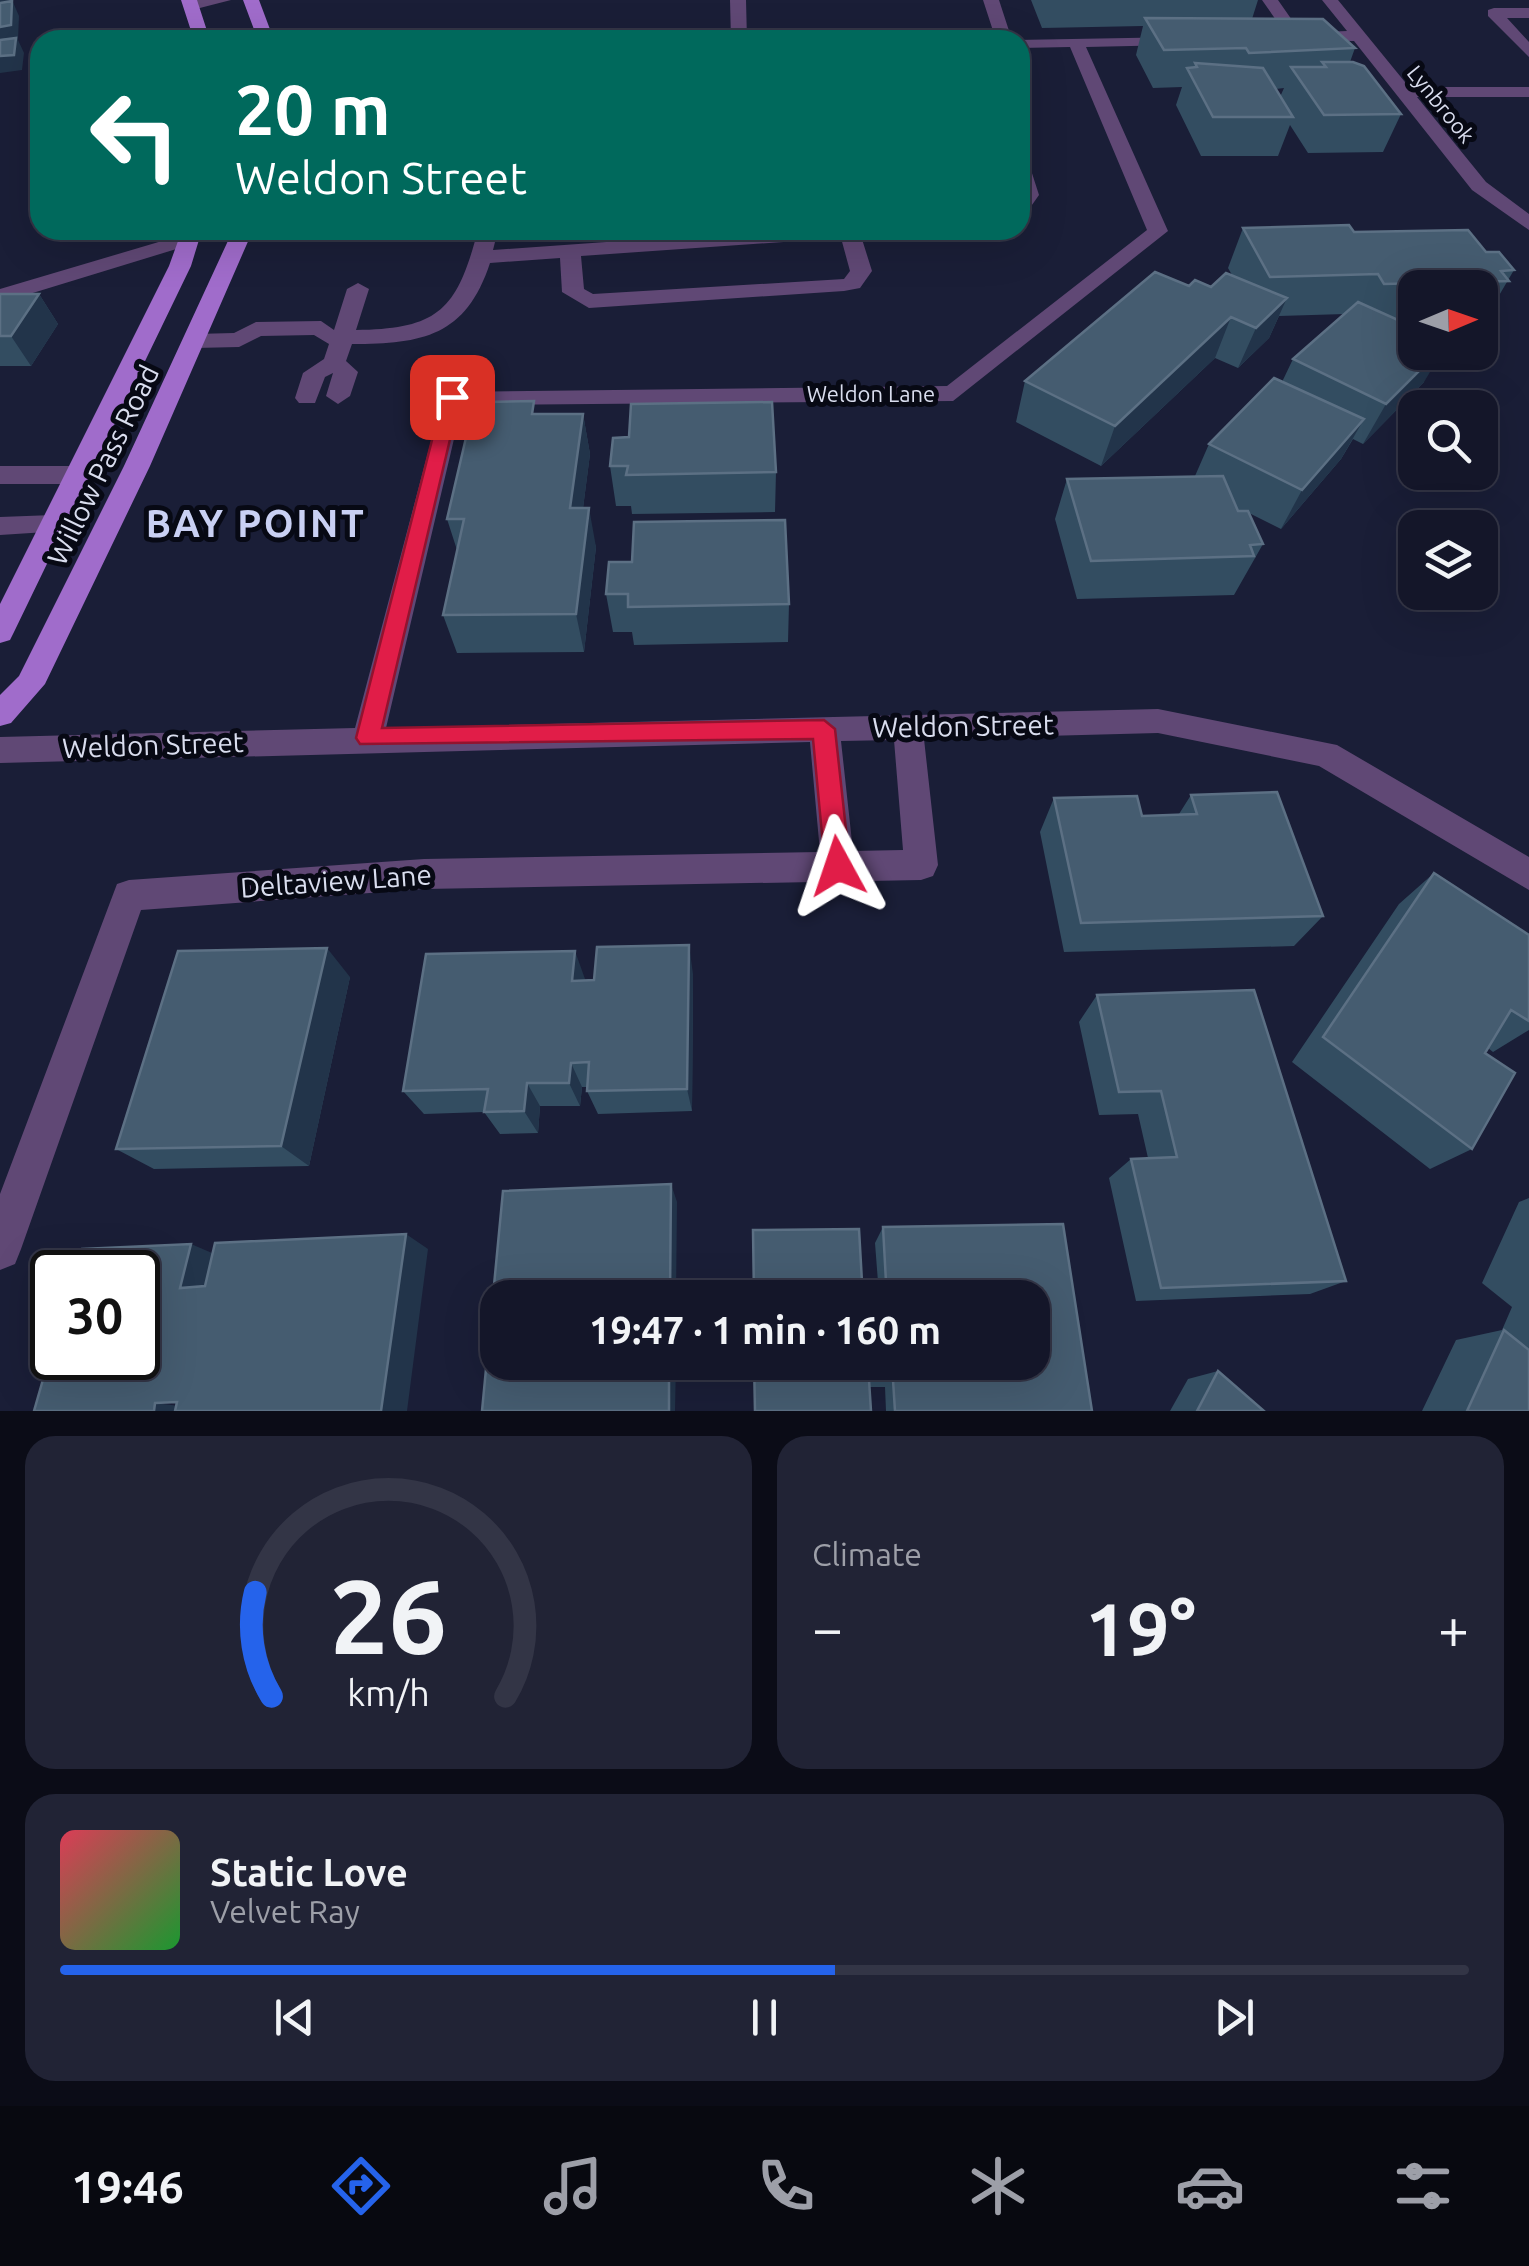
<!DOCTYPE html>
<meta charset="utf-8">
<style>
body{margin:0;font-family:Ubuntu,sans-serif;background:#212335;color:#f1f3f6;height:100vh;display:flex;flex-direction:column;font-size:38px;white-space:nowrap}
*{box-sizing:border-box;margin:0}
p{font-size:32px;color:#9d9fa8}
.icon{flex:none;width:55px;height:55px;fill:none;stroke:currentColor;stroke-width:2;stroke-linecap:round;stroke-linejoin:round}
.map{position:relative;height:1411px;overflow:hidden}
.details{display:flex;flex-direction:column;gap:25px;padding:25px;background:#0b0c17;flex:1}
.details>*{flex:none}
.guide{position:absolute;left:30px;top:30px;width:1000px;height:210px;border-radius:30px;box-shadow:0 10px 40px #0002,0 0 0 2px #333546;background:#00695c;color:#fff;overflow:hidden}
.needle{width:65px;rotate:88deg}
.fabs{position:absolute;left:1398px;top:270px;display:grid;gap:20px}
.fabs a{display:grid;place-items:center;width:100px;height:100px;border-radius:20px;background:#141629;box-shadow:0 10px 40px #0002,0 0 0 2px #333546;font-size:50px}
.speed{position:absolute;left:30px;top:1250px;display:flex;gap:20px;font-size:50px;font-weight:700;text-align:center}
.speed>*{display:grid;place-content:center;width:130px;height:130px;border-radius:50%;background:#141629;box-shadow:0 10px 40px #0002,0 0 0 2px #333546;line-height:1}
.speed .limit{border:5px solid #111;border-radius:15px;background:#fff;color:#111}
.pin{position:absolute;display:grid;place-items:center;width:85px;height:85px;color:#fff;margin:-42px;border-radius:20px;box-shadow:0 5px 15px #0006}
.me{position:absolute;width:110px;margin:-55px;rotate:355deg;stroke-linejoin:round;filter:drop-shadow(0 0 8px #0008)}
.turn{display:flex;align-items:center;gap:35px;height:210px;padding:0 40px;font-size:45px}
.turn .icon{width:130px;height:130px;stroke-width:2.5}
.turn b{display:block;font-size:70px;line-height:85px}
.big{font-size:75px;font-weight:700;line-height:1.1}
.details .tile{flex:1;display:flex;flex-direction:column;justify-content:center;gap:15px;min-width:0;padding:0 35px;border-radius:30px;background:#212335}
.details .dial{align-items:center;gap:0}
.dial svg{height:260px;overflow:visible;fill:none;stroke:#333546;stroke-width:7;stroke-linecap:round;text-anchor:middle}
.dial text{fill:#f1f3f6;stroke:none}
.song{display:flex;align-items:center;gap:30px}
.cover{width:120px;height:120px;border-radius:15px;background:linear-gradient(135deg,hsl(350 70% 55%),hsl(130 70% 35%))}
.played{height:10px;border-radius:5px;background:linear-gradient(90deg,#2563eb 55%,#333546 55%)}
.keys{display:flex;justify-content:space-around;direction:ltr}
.heat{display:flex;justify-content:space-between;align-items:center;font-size:55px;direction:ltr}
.details .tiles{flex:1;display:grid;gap:25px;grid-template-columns:1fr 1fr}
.tile:last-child{grid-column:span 2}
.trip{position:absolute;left:480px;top:1280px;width:570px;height:100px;border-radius:30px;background:#141629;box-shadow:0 10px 40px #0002,0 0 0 2px #333546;font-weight:700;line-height:100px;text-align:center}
.menu{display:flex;height:160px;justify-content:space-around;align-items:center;background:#080910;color:#9d9fa8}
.menu .icon{width:70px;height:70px}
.menu .current{color:#2563eb}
.menu b{font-size:45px;color:#f1f3f6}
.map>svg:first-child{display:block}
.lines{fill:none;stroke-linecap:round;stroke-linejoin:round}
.minor{fill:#604875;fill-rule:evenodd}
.major{fill:#a06ccb;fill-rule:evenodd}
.wall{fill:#334d61;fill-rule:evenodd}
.shaded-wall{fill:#22344a}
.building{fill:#455c70;stroke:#5c7084;stroke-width:2.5}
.route{fill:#e11d48;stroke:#92132f;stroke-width:2.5}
.labels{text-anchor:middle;stroke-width:10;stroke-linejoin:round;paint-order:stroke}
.far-street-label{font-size:22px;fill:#d9ddee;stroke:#070914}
.street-label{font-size:28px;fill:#d9ddee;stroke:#070914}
.district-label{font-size:38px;font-weight:bold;letter-spacing:2.5px;fill:#c9d0f3;stroke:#070914}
</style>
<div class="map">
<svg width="1529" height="1411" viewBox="0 0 1529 1411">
<rect width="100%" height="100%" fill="#1a1e37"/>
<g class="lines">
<path class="minor" d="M231 0 192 10 184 5 194 0Z
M730 0H746L747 40H731Z
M983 0H999L1012 40H996Z
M1262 0H1278L1301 33 1347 31 1322 0H1338L1409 87H1529V97H1417L1486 182 1529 214V230L1472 190 1354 41 1290 40Z
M1494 8H1529V18H1507L1529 42V57L1488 16V10Z
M1183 37 1185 40 1177 45 1086 47 1168 231 953 401 462 405 386 728 1158 709 1337 745 1529 857V890L1319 766 1158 733 924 739 938 865 933 876 921 880 424 889 141 910 21 1249 15 1264 0 1270V1194L117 884 129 880 424 859 820 852 810 742 0 763V737L355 728 444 392 947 386 1147 230 1070 47 1020 48V40H1014ZM894 740 903 850 853 851 841 741Z
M1020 161 1030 167 1039 195 1027 212 1020 214Z
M478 230H498L493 250 776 230H873L861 236 872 271 860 288 844 291 589 308 562 292 560 258 490 263C466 336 423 344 352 344L346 361 358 372 350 396 338 404 326 396 333 373 325 377 315 403H299L295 398 303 373 324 359 329 344 314 335 261 336 239 347 195 348 184 341 195 334 234 333 256 322 321 321 334 330 347 289 358 283 369 289 356 330C440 329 457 309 478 230ZM841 238 850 271 844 279 593 294 584 289 581 256Z
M189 233 196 235V243L0 303V289Z
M0 466H78L91 475 78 484H0Z
M53 515 66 524 62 531 0 535V517Z"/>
<path class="major" d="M181 0H197L210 40H194Z
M243 0H259L274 40H258Z
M182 230H202L191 266 14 632 10 640 0 643V604L169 266Z
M233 230H253L150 466 45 684 11 723 0 726V695L19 676 124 466Z"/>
</g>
<path class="wall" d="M1031 0H1258L1252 19 1355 48 1350 62 1401 114 1383 152 1308 153 1290 125 1278 156H1201L1176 105 1182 87 1153 88 1136 55 1143 26 1042 28ZM1284 88 1280 97 1276 89Z
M1243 228 1354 232 1486 252 1514 270 1484 321H1480V288H1415V352L1424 382 1363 444 1353 439 1341 459 1281 529 1249 513 1263 544 1234 595 1077 599 1055 519 1067 479 1195 476 1209 444 1282 382 1293 359 1345 314 1279 316 1269 338 1238 368 1215 358 1101 466 1016 422 1025 381 1189 286 1211 287 1232 275 1228 268Z
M0 294H39L58 324 31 366H0Z
M537 414H583L590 454 583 508 596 547 584 652 457 653 443 615 457 550 447 519Z
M613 438 776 472 775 512 632 514 631 506H616L610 466Z
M632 562 789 604 788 642 634 645 632 632H613L606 594Z
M1191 795 1323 916 1294 946 1064 952 1040 832 1054 798 1142 816 1179 814Z
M1434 873 1529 935V1030L1493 1052 1488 1048 1485 1053 1472 1149 1430 1169 1292 1062 1399 904Z
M693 974 692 1111 598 1114 587 1091 588 1087H582L580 1106H540L538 1133 500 1134 484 1112 424 1114 403 1091 585 980Z
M350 977 309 1166 154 1169 116 1149Z
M1097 995 1346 1281 1310 1294 1136 1301 1109 1178 1131 1159 1148 1158 1138 1114 1099 1115 1079 1022Z
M1529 1198V1411H1422L1456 1340 1502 1330 1512 1307 1482 1283 1519 1202Z
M883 1227 1092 1411H886L885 1387H870L862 1282H878L875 1243Z
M1218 1371 1264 1411H1170L1188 1379Z"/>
<path class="shaded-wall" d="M0 0H12L19 16 18 40 24 53 22 70 0 73Z
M39 294 58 324 31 366 11 336Z
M1287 298 1269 338 1238 368 1256 328Z
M1231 317 1215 358 1101 466 1115 426Z
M1438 352H1442L1424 382 1363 444 1386 404Z
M583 414 590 454 578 547 570 508Z
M1364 419 1341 459 1281 529 1302 490Z
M589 508 596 547 584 652 576 614Z
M689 945 693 974 692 1111 687 1089Z
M327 948 350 977 309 1166 281 1146Z
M575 951 585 979 583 1008 572 981Z
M571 1063 582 1087 580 1106 569 1083Z
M527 1083 540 1106 538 1133 524 1111Z
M671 1184 677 1202 676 1298H670Z
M406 1234 428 1249 407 1411H381Z
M191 1244 226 1259 217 1301 180 1288Z
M669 1362H676L675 1411H669Z
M155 1403 196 1408 195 1411H154Z"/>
<path class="building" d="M12 1 11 25 0 27V3Z
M1145 18 1323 19 1355 48 1249 53 1246 48 1164 50Z
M16 38 14 55 0 56V40Z
M1322 62H1353L1364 66 1401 114 1324 115 1291 67H1326Z
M1195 63 1263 68 1293 117H1213L1187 68 1197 67Z
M1349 225 1354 232 1468 230 1486 252H1499L1514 270 1501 271 1509 281 1384 284 1378 274 1270 277 1243 228Z
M1155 272 1189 286 1195 280 1211 287 1226 273 1287 298 1256 328 1231 317 1115 426 1025 381Z
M0 294H39L11 336H0Z
M1358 302 1400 321 1407 314 1415 318V352H1438L1386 404 1293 359Z
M1274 378 1364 419 1302 490 1209 444Z
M534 401 532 414H583L570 508H589L576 614 443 615 464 519H447L472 412H487L489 402Z
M772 402 776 472 626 475 628 466H610L613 438 629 437 631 404Z
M1223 476 1238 511H1248L1263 544 1250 545 1254 556 1091 561 1067 479Z
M785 520 789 604 628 607V594H606L609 562H632L634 522Z
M1277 792 1323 916 1081 923 1054 798 1137 796 1142 816 1197 814 1191 795Z
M1434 873 1529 935V1021L1511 1010 1485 1053 1515 1073 1472 1149 1323 1037Z
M689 945 687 1089 587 1091 589 1062 571 1063 569 1083H527L524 1111 484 1112 488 1089 403 1091 426 954 575 951 572 981 594 980 597 947Z
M327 948 281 1146 116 1149 178 951Z
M1254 990 1346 1281 1161 1288 1131 1159 1177 1157 1161 1091 1119 1092 1097 995Z
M671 1184 670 1298H498V1362H669V1411H482L503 1191Z
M1063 1224 1092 1411H895L893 1380H869L871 1411H755L754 1362H1032V1298H754L753 1230 859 1229 862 1282H886L883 1227Z
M406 1234 381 1411H175L177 1402 155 1403 154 1411H34L52 1348V1358H138V1272H75L82 1249 191 1244 180 1288 205 1286 215 1243Z
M1504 1330 1529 1350V1411H1467Z
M1218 1371 1264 1411H1197Z"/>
<path class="route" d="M452 391 460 397 382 728 824 720 835 729 850 866 847 875 838 878 825 866 813 739 360 744 356 738 443 397Z"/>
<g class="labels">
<g class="far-street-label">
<text transform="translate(1441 104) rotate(51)" y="8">Lynbrook</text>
<text x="871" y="402">Weldon Lane</text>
</g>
<g class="street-label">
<text transform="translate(103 465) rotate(-64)" y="10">Willow Pass Road</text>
<text transform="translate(963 726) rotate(-1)" y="10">Weldon Street</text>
<text transform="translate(153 745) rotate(-2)" y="10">Weldon Street</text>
<text transform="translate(336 881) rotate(-4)" y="10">Deltaview Lane</text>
</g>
<g class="district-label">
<text x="256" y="537">BAY POINT</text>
</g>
</g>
</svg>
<div class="fabs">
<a><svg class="needle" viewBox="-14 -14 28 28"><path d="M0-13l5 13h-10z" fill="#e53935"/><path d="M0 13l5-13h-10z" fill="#9d9fa8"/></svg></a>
<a><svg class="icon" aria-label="search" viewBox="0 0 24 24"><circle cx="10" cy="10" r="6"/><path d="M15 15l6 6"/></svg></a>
<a><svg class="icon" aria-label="layers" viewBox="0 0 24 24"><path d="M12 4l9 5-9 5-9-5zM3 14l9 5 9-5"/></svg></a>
</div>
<div class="speed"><div class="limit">30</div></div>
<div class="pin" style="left:452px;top:397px;background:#d93025"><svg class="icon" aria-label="arrive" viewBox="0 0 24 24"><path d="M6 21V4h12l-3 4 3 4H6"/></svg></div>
<svg class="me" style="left:838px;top:866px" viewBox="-20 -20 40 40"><path d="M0-17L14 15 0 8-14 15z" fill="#e11d48" stroke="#fff" stroke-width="4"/></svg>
<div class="trip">19:47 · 1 min · 160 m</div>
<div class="guide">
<div class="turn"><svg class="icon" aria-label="left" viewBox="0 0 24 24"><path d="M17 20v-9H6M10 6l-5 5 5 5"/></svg><div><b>20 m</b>Weldon Street</div></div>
</div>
</div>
<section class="details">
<div class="tiles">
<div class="tile dial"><svg viewBox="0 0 100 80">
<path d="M14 69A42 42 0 1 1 86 69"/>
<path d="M14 69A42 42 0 0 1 9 37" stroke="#2563eb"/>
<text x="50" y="56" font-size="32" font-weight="700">26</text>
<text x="50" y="72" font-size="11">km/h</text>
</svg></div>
<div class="tile"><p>Climate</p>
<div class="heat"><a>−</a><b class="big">19°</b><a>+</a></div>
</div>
<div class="tile">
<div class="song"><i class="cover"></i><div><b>Static Love</b><p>Velvet Ray</p></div></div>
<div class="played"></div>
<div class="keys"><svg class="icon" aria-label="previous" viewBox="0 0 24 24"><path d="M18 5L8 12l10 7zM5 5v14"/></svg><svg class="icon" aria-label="pause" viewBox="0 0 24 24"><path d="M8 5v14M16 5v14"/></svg><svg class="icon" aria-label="next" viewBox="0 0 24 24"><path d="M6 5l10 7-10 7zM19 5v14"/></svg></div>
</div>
</div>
</section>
<nav class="menu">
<b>19:46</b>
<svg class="icon current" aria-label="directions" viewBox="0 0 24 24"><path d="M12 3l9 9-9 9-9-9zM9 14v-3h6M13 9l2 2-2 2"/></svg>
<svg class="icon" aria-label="music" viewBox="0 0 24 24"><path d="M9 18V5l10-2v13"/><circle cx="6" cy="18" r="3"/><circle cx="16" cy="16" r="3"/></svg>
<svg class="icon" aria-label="phone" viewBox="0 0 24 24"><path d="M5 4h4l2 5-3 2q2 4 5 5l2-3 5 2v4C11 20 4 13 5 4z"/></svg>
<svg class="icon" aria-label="climate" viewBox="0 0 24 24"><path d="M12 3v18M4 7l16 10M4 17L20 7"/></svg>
<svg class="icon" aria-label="car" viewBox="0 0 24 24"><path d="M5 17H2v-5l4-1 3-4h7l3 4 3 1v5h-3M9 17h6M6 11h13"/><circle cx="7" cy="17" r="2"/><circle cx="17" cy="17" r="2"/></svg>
<svg class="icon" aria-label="filters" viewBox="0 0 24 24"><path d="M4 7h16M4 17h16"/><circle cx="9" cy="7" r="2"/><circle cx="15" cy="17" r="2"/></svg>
</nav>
